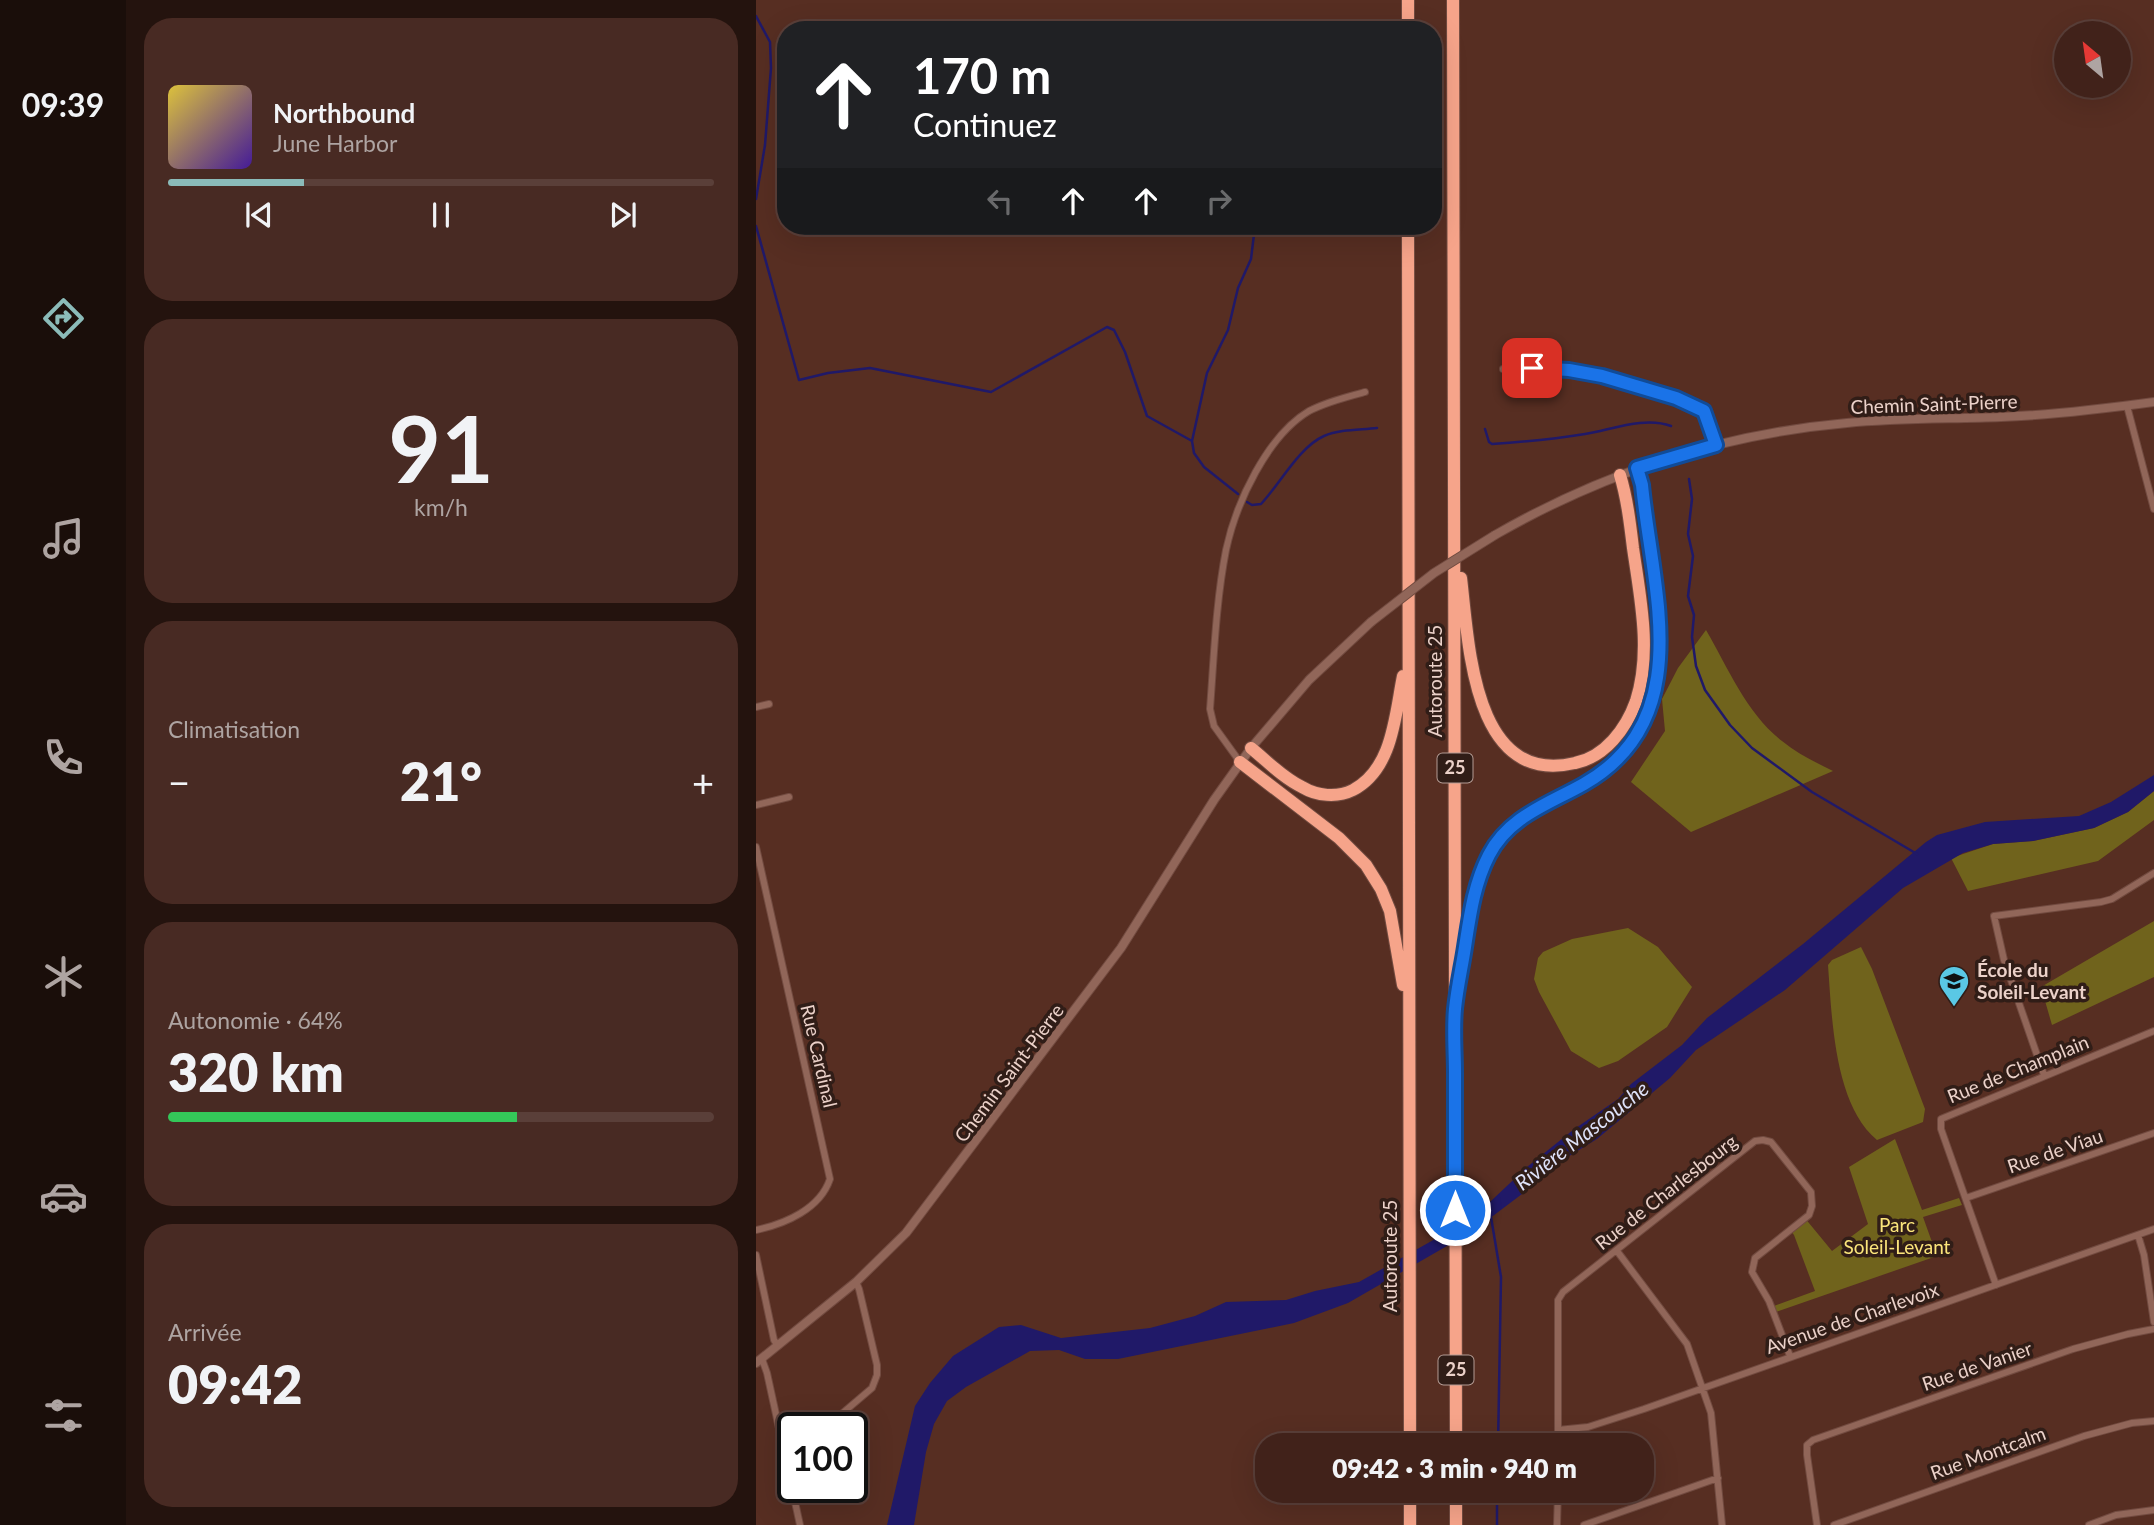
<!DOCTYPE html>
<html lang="fr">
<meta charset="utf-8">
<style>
body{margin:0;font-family:Lato,sans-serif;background:#482a23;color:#f1f3f6;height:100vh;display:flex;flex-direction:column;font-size:26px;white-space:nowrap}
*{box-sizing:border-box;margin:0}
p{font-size:23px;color:#aea4a2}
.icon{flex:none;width:38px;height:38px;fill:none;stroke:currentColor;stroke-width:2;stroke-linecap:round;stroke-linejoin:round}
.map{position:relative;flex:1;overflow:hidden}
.panel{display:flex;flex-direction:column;gap:18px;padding:18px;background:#24130e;width:630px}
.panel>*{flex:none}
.guide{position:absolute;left:21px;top:21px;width:665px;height:214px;border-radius:28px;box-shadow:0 7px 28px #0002,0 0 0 2px #5a3f39;background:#202124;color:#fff;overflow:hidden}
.needle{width:46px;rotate:331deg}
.fabs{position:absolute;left:1298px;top:21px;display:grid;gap:14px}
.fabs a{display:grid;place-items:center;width:77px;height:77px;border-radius:50%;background:#41221a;box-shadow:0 7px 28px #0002,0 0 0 2px #5a3f39;font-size:35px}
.speed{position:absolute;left:21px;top:1412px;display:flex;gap:14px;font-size:35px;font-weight:700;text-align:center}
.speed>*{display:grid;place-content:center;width:91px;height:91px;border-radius:50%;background:#41221a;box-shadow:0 7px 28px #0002,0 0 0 2px #5a3f39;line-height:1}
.speed .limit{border:4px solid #111;border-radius:10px;background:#fff;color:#111}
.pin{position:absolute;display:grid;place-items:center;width:60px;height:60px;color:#fff;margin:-30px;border-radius:14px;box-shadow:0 4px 10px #0006}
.me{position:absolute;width:77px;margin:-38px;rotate:0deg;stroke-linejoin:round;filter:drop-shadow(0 0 5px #0008)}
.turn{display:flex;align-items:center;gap:24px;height:147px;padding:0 21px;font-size:32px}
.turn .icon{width:91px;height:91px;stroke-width:2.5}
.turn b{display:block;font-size:49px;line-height:60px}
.lanes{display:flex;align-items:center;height:66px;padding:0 21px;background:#0003;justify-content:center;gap:35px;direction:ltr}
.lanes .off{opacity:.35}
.big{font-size:52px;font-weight:800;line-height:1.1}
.panel .tile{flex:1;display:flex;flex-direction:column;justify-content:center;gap:10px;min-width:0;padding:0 24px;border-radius:28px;background:#482a23}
.panel .dial{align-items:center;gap:0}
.dial b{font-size:91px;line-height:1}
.song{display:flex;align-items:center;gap:21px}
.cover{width:84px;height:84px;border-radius:10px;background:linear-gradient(135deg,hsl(50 70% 55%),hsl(260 70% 35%))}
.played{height:7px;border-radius:4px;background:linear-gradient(90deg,#8bbbb9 25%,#5a3f39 25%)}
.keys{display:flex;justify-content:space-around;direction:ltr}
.heat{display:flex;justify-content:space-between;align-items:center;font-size:38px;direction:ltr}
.charge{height:10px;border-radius:5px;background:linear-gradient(90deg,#34c759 64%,#5a3f39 0)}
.trip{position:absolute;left:499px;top:1433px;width:399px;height:70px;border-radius:28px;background:#41221a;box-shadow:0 7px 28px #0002,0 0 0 2px #5a3f39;font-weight:800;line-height:70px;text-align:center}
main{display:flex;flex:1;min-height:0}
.tabs{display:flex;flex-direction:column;width:126px;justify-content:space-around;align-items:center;background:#1a0e0a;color:#aea4a2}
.tabs .icon{width:49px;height:49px}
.tabs .selected{color:#8bbbb9}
.tabs b{font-size:32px;color:#f1f3f6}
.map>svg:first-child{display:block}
.green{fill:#70631c}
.water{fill:#201968}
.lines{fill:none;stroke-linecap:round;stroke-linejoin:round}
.stream{stroke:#201968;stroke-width:2.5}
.minor-casing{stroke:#724b40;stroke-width:8}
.tertiary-casing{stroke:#724b40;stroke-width:10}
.motorway-casing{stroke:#724b40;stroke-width:14}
.minor{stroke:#916659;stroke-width:6}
.tertiary{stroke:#916659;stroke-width:8}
.motorway{stroke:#f6a48a;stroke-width:12}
.tertiary-bridge-casing{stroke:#724b40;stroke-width:10;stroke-linecap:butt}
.tertiary-bridge{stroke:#916659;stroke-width:8}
.route-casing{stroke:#114b97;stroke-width:18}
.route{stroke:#1a73e8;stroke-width:12}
.labels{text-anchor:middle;stroke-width:7;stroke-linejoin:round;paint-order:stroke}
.shield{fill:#301d17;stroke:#b39b94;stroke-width:2}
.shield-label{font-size:18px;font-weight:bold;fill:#ebd1c9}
.street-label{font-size:19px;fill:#ebd1c9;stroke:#301d17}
.poi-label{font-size:19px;font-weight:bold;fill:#ebd1c9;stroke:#301d17;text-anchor:start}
.park-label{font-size:19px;fill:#fbe57b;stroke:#301d17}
.water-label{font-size:21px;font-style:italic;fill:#dee2f9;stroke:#301d17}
</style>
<main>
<nav class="tabs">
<b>09:39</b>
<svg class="icon selected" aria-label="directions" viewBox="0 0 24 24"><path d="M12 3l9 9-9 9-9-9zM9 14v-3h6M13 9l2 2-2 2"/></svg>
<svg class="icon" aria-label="music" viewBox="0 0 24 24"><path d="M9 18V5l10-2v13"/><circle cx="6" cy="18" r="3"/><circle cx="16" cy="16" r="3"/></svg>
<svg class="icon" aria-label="phone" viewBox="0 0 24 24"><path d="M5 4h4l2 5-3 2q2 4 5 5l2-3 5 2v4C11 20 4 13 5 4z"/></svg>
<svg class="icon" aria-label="climate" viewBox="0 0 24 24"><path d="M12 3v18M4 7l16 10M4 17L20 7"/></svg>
<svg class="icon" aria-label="car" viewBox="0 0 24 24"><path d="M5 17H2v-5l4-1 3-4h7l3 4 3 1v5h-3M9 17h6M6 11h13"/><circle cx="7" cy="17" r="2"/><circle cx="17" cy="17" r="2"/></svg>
<svg class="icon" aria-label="filters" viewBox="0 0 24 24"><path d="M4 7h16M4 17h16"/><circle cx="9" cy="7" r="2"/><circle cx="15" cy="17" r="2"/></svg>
</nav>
<section class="panel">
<div class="tile">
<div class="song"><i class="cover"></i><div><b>Northbound</b><p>June Harbor</p></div></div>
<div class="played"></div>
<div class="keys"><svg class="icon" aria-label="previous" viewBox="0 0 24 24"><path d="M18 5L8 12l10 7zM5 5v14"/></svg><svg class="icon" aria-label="pause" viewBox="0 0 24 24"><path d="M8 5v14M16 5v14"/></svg><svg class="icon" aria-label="next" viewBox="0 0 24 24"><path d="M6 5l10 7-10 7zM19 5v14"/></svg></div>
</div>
<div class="tile dial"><b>91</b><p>km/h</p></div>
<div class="tile"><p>Climatisation</p>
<div class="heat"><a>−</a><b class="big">21°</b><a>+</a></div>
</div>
<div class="tile"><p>Autonomie · 64%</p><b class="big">320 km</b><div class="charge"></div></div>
<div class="tile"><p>Arrivée</p><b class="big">09:42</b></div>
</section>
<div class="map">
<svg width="1398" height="1525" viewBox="0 0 1398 1525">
<rect width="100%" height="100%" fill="#572e22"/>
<path class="green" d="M950 630C972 668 991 714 1026 741 1042 754 1059 762 1077 771L935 832 875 782 909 731 906 699 922 668Z
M1398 791V820L1342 861 1212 891 1195 858 1237 844 1277 841 1338 828 1372 812Z
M1398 921V977L1296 1025 1285 987Z
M872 928 902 947 936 987 911 1027 862 1061 843 1068 815 1051 783 992 778 979 782 958 787 952 816 939Z
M1105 947 1116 969 1169 1109 1167 1122 1121 1140C1078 1104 1076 1018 1072 965L1076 960Z
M1139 1139 1166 1210 1203 1198 1206 1205 1167 1217 1181 1256 1017 1313 1015 1307 1059 1291 1038 1235 1033 1229 1048 1217 1076 1251 1112 1224 1093 1167Z"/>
<path class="water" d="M1398 775V791L1372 812 1338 828 1277 841 1237 844 1207 853 1147 888 1029 990 940 1050 914 1078 841 1139 787 1172 766 1194 717 1231 592 1303 538 1323 362 1359H329L303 1350 274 1351 210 1387 191 1401 178 1424 170 1452 158 1525H131L159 1406 174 1383 197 1356 243 1327 265 1325 305 1338 394 1328 439 1316 470 1302 530 1300 559 1291 603 1282 718 1217 771 1167 817 1130 862 1099 875 1084 926 1045 951 1018 1047 944 1170 842 1181 835 1229 822 1323 816 1355 802Z"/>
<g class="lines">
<path class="stream" d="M0 16 14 42 15 68 9 145 0 199
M0 226 43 380 72 373 114 368 235 392 351 327 358 330 369 352 391 416 436 441
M729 429 733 442 736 444C767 442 798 439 829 434 855 430 888 416 915 426
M933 479 936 499 932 534 937 556 932 596 938 615 936 637 940 666 949 690 974 725 996 748 1056 792 1161 854
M482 494 448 467 438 453 436 441 451 373 472 330 482 288 495 259 499 226
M491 502 496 505 505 504C524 484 543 447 568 436 584 429 604 430 621 428
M735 1217 745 1277 742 1446
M741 1525V1491"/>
<g class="minor-casing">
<path id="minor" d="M747 369C800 366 847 375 898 391 915 396 933 401 948 411L959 445
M1371 406 1398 509
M0 707 13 704
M484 762 458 726 454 709C458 656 460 601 470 550 480 503 511 436 553 411 570 402 590 397 609 392
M0 805 33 797
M0 847 74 1179C64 1209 29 1224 0 1230
M1288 1075 1248 960 1238 916 1345 902 1356 899 1398 873
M1210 1198 1398 1133
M1382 1235 1388 1255 1398 1322
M861 1251 931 1344 955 1413 966 1525
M0 1255 18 1340 22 1346
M1240 1285 1185 1129V1119L1398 1031
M6 1359 11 1373 44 1525
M69 1428 116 1388 121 1375V1365L103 1289 100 1282
M802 1430 832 1427 888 1409 1398 1229
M25 1438 37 1435
M802 1446V1300L807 1292 999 1141 1007 1140 1015 1142 1055 1192 1056 1206 1053 1215 999 1258 996 1272 1013 1301 1034 1356
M801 1525 802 1491
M828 1525 962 1478
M1061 1525 1051 1455V1445L1057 1440 1317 1349 1372 1334 1398 1329
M1078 1525 1328 1436 1376 1423 1398 1421
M1333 1525 1360 1515 1398 1510"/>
</g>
<g class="tertiary-casing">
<path id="tertiary" d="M739 535C847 473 966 434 1091 423 1142 418 1193 419 1245 417 1296 415 1347 409 1398 402
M0 1363 100 1282 150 1233 365 948 458 800 495 748 553 680 615 622"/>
</g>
<g class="motorway-casing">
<path id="motorway" d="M652 0V30
M697 0 700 1446
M652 226 654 1446
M705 578C713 643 716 787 819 763 849 757 870 729 880 701 896 652 884 597 877 548 874 523 871 498 864 475
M495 748C511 761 527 778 546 787 561 796 581 798 597 790 637 769 639 715 647 676
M484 762 583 838 610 865 625 889 634 911 647 985
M705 971C712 927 714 877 743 840 763 813 794 802 822 787 861 767 890 735 900 691 914 627 892 550 886 485L881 469
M654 1491V1525
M700 1491V1525"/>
</g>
<use href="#minor" class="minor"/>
<use href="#tertiary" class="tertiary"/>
<use href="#motorway" class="motorway"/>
<g class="tertiary-bridge-casing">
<path id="tertiary-bridge" d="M615 622 678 573 739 535"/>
</g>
<use href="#tertiary-bridge" class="tertiary-bridge"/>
</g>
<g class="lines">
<g class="route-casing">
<path id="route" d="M699 1210C699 1165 699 1119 699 1073 699 1052 697 1030 699 1009 701 988 706 967 709 947 714 915 718 884 733 855 753 816 793 804 828 784 942 719 896 589 886 485L881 468 960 445 948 411 920 398 846 376 813 370 776 368"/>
</g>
<use href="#route" class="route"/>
</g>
<defs>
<g id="school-pin" transform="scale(1.575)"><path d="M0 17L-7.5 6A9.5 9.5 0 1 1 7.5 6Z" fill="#5ac8e5" stroke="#301d17"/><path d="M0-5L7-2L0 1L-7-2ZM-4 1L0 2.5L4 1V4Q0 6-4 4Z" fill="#111"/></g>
</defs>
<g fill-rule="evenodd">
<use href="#school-pin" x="1198" y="981"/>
</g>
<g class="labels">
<g class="shield">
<rect x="681.5" y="753.5" width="35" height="29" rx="5"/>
<rect x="682.5" y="1355.5" width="35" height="29" rx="5"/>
</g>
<g class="shield-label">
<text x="699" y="774">25</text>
<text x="700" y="1376">25</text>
</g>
<g class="street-label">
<text transform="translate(1178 404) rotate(-2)" y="7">Chemin Saint-Pierre</text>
<text transform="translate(679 681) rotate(-90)" y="7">Autoroute 25</text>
<text transform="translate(63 1056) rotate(77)" y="7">Rue Cardinal</text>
<text transform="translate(1262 1069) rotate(-22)" y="7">Rue de Champlain</text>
<text transform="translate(253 1073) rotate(-53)" y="7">Chemin Saint-Pierre</text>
<text transform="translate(1299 1151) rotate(-19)" y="7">Rue de Viau</text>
<text transform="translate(910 1192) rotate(-38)" y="7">Rue de Charlesbourg</text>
<text transform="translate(634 1256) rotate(-90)" y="7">Autoroute 25</text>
<text transform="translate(1096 1318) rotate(-19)" y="7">Avenue de Charlevoix</text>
<text transform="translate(1221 1366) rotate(-19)" y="7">Rue de Vanier</text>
<text transform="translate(1232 1453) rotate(-20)" y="7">Rue Montcalm</text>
</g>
<g class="poi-label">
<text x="1221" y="977">École du<tspan x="1221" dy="22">Soleil-Levant</tspan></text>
</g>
<g class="park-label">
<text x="1141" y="1232">Parc<tspan x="1141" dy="22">Soleil-Levant</tspan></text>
</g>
<g class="water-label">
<text transform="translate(826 1136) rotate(-38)" y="7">Rivière Mascouche</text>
</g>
</g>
</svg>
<div class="fabs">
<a><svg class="needle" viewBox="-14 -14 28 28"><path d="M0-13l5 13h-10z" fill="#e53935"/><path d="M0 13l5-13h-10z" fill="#aea4a2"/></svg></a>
</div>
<div class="speed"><div class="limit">100</div></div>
<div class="pin" style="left:776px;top:368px;background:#d93025"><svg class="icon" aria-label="arrive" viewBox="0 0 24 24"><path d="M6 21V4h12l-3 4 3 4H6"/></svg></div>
<svg class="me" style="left:699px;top:1210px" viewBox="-20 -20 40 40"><circle r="17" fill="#1a73e8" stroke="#fff" stroke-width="3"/><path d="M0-11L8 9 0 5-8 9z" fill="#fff"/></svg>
<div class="trip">09:42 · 3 min · 940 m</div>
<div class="guide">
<div class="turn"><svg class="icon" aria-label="ahead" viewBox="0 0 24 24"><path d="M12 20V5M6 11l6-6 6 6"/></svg><div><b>170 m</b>Continuez</div></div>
<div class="lanes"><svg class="icon off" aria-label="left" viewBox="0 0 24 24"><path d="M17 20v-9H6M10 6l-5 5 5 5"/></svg><svg class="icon" aria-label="ahead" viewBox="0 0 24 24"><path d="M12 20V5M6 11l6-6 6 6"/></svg><svg class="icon" aria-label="ahead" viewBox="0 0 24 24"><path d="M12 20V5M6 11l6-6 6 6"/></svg><svg class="icon off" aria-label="right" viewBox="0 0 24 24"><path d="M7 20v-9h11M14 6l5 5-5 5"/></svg></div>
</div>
</div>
</main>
